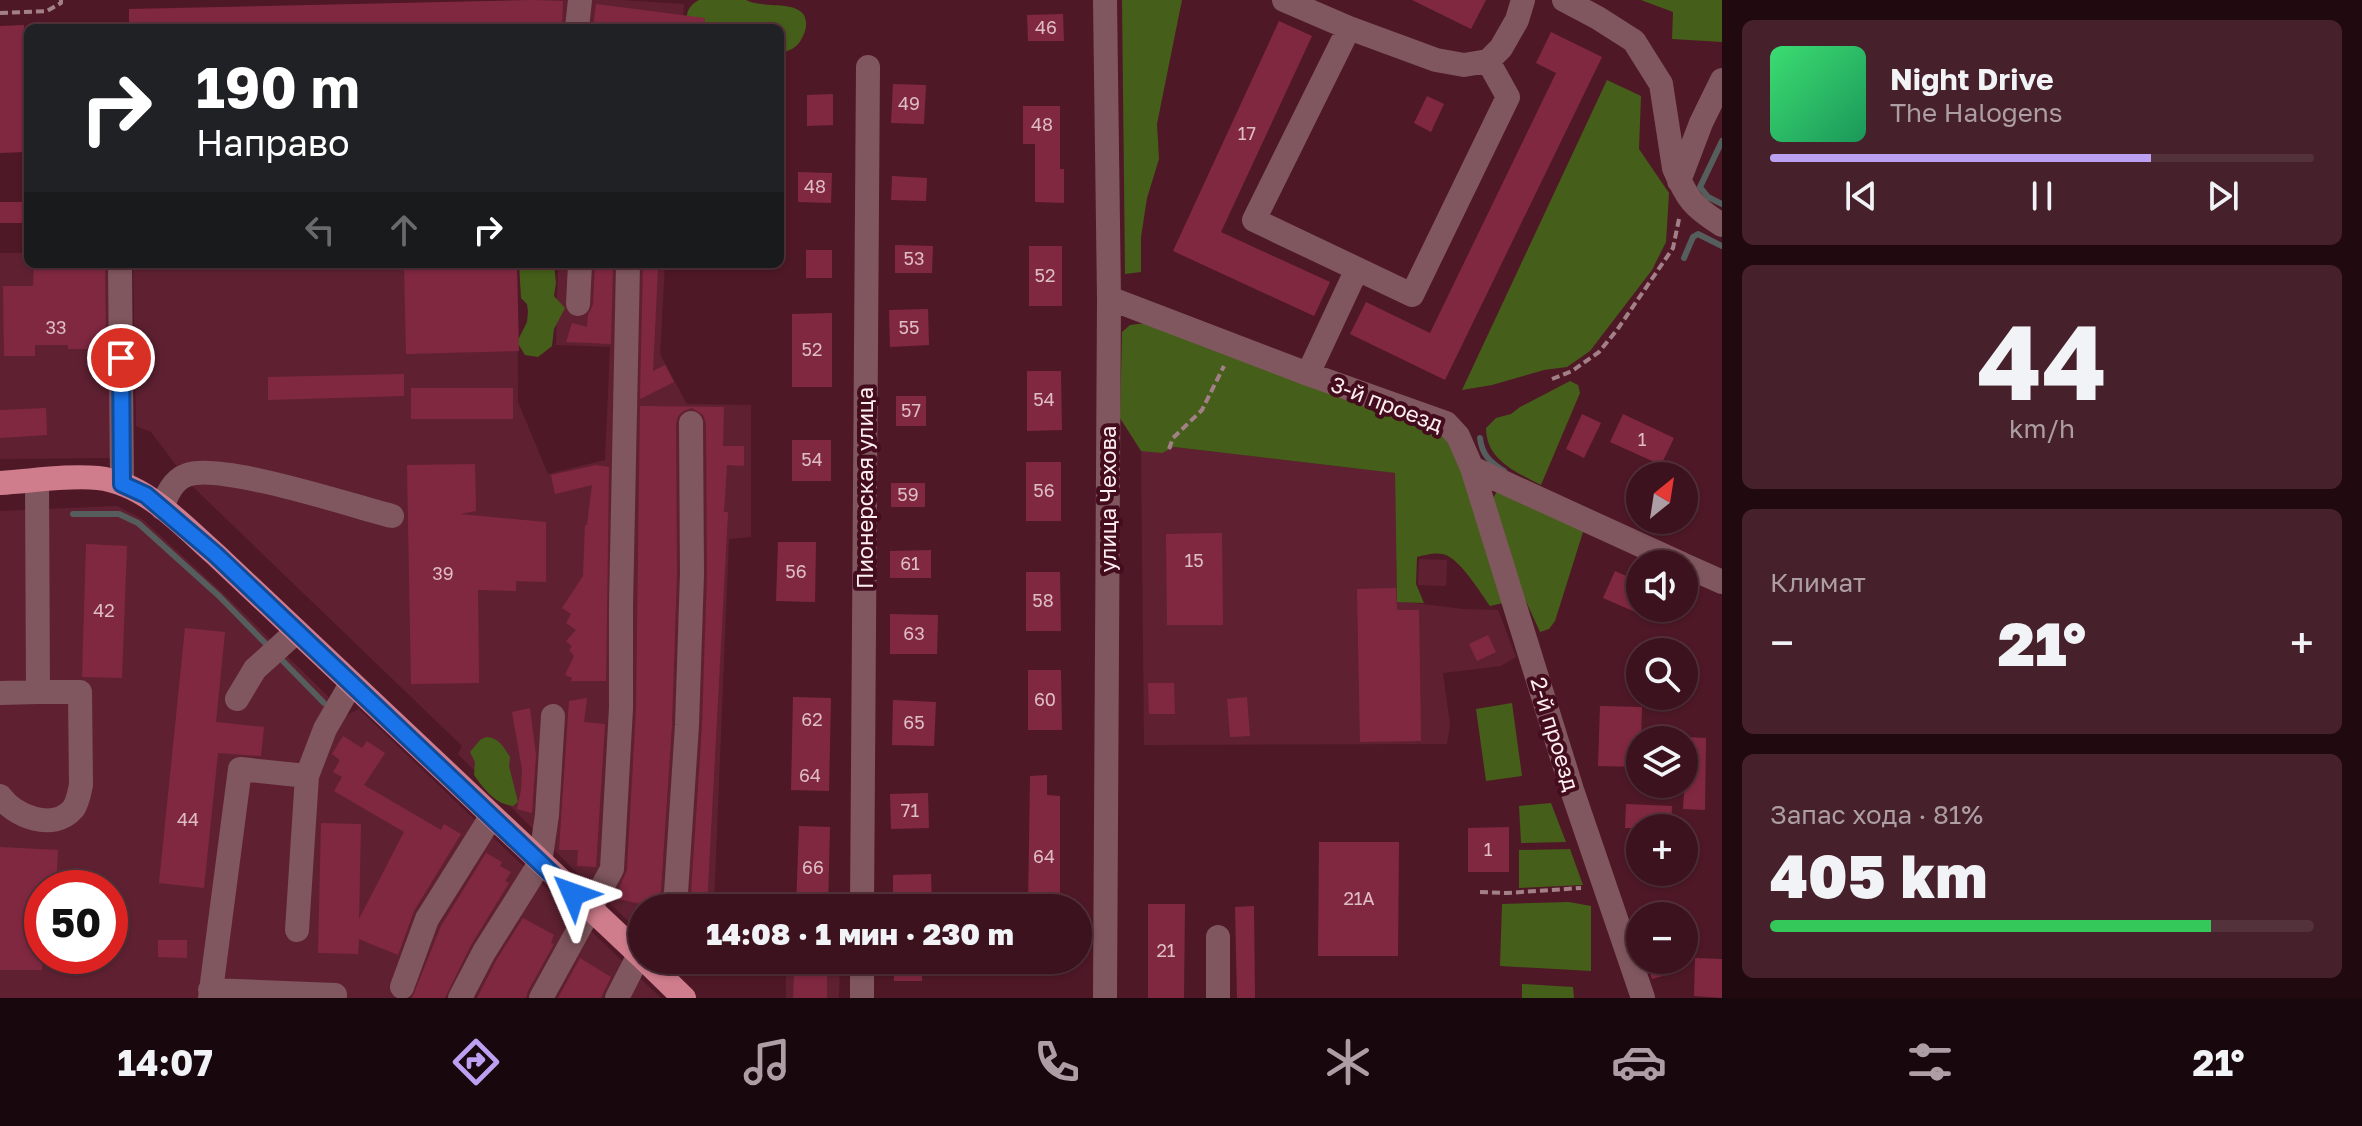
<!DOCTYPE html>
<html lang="ru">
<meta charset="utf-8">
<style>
body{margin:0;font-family:"Golos Text",sans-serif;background:#46202a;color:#f1f3f6;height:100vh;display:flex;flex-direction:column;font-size:30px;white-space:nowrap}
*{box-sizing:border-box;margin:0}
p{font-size:26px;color:#ac9ea4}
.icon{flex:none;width:44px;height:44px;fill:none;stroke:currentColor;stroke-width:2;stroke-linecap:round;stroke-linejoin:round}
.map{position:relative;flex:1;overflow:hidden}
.side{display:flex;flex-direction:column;gap:20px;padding:20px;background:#200a10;width:640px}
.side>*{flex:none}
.hud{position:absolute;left:24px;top:24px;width:760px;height:244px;border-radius:12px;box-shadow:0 2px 6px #0004,0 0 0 2px #54323b;background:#202124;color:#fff;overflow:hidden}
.needle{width:52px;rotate:30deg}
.controls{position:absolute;left:1626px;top:462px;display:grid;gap:16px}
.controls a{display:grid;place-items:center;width:72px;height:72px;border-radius:50%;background:#3b121d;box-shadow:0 2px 6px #0004,0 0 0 2px #54323b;font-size:40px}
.speed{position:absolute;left:24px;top:870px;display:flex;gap:16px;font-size:40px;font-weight:700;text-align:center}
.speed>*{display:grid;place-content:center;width:104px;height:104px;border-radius:50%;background:#3b121d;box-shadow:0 2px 6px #0004,0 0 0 2px #54323b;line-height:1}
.speed .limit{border:12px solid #d22;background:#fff;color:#111}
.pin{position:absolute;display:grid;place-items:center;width:68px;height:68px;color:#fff;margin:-34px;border:4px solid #fff;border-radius:50%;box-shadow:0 2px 8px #0007}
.me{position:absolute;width:88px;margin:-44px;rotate:313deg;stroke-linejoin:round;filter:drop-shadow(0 0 6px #0008)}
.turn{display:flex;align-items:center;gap:28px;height:168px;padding:0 40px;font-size:36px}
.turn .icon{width:104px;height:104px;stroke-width:2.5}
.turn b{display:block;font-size:56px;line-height:68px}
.lanes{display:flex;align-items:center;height:76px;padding:0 40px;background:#0003;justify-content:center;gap:40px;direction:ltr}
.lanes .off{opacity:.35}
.big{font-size:60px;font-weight:800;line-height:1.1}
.side .card{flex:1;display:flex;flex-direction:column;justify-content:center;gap:12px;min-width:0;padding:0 28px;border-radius:12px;background:#46202a}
.side .dial{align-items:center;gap:0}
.dial b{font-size:104px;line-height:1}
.song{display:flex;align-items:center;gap:24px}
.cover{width:96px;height:96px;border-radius:12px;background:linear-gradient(135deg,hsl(140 70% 55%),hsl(150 70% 35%))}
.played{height:8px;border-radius:4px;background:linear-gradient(90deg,#bca0f2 70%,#54323b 70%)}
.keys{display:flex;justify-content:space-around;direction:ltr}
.heat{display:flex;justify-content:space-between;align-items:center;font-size:44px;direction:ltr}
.charge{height:12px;border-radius:6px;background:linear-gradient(90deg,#34c759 81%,#54323b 0)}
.trip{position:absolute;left:628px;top:894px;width:464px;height:80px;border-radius:40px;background:#3b121d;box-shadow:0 2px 6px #0004,0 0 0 2px #54323b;font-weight:800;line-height:80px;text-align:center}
.dock{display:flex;height:128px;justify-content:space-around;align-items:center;background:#18070c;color:#ac9ea4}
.dock .icon{width:56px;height:56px}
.dock .selected{color:#bca0f2}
.dock b{font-size:36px;color:#f1f3f6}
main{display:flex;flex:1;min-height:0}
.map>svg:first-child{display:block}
.built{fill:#5f2132;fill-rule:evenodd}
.green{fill:#455e19}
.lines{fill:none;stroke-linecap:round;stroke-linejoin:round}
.stream{stroke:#555e5d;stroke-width:6}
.building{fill:#812841}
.path{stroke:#a38088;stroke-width:4;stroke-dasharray:8 4;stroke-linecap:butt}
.minor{stroke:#80575e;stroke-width:24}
.major{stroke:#cf7c8c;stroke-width:24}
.route-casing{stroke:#114b97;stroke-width:20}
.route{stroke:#1a73e8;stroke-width:14}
.labels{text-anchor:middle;stroke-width:8;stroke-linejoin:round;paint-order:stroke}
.number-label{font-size:18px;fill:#ddbcc4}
.street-label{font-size:22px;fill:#fcedef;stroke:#440d1d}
</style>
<main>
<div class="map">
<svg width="1722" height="998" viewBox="0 0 1722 998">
<rect width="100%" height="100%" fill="#4f1827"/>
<path class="built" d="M519 0H622L684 4 682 28H520Z
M0 253H28V264H113V458L0 459Z
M133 264H517L518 402 548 474 605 460 610 347 556 345 558 264H665L660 354 687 404 751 405V537L729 539 714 904 734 908H642V934L572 868 458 754 462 746 191 485 151 432 136 426Z
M1141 446 1174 447 1395 473 1397 601 1464 609 1498 610 1516 657 1501 666 1443 673 1450 725 1447 744 1144 745Z
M117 506 142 519 224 594 347 715 359 709 661 998H0V511ZM42 888H110V956H42Z
M1419 559 1447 560 1446 586 1418 585Z
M786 960H840L839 998H786Z"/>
<path class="green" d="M699 0H746C763 9 794 0 804 15 808 24 806 31 801 40 796 48 790 51 780 53V28H687C686 15 686 7 699 0Z
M1122 0H1182L1157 124 1159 159 1147 198 1141 237V272L1125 274Z
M1641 0H1722V42L1672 39 1673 12Z
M1607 80 1641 96 1639 149 1669 193 1666 242 1652 270 1590 351 1567 367 1544 370 1492 385 1462 390Z
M519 264H554L556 283 554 296 565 308 554 329 552 346 538 357 525 355 517 342 527 322 528 312 527 304 521 298Z
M1146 323 1439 431 1456 450 1503 603 1490 606C1480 592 1463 564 1448 556 1438 551 1427 555 1417 557L1416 584 1424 603 1397 602 1395 473 1174 447 1162 453 1141 451 1120 418 1122 332 1130 325Z
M1570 381 1578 385 1580 393 1541 485C1516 472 1486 460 1486 428L1496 418 1511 414 1520 407Z
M1498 490 1580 524 1583 532 1555 621 1549 629 1540 632 1524 597 1493 498Z
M1512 703 1522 776 1486 781 1476 709Z
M486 737C498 737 504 747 510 757L509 766 518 802 513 806C495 804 484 789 474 775L475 762 470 752 480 740Z
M1551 803 1566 842 1521 843 1519 806Z
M1570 849 1583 885 1519 888V850Z
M1569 902 1591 906V971L1500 966 1502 904Z
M1522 984 1573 987 1574 998H1522Z"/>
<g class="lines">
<path class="stream" d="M1722 141 1700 187 1708 197 1722 204
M1684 258 1693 237 1698 234 1722 246
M1480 438C1482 455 1490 462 1504 471
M73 514H119L138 523 219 596 271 649
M279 657 324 703"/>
</g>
<path class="building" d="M532 0 563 1 562 28H129V9Z
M1412 0H1486L1471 29Z
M596 4 705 18 704 28H593Z
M1063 14 1064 41H1028L1027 15Z
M1279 21 1312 36 1221 232 1330 282 1314 316 1173 251Z
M24 25 26 152 0 153V26Z
M1551 32 1602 57 1445 380 1350 334 1366 302 1430 333 1556 73 1536 63Z
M893 84 926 85 924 124 891 123Z
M833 94V125L807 126V95Z
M1427 96 1444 104 1431 132 1414 123Z
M1023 106H1060V169H1064V203L1035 202V144H1023Z
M798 172 832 173 831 203 798 202Z
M892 176 927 178 926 201 891 200Z
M0 202H28V223H0Z
M895 245 933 246 932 273H895Z
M1029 246H1062V306H1029Z
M806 250H832V278H806Z
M34 264H105L106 349H68V345H35V356H4L3 286H33Z
M404 264H517L519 351 406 354Z
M595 264H613L611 344 566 342 572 323 587 327 588 315 593 305Z
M643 264H655L654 268H658L653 371 665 365 674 382 640 399Z
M928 309 929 345 890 347 889 310Z
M832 313V387H792V314Z
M1027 371H1061L1062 430 1027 431Z
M404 374V396L268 400V377Z
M411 388H513V419H411Z
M896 396H926V426H896Z
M640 406 724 407 723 446H744V466L727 465 724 512H728L707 906 688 905 691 894 702 726 707 574 706 423 703 415 692 408 683 411 678 416 676 423 677 574 672 724 661 890 656 907 618 899 620 886 627 870 636 709Z
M46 408 47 435 0 438V410Z
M1582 414 1601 423 1584 458 1566 449Z
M1623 414 1674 438 1661 465 1610 442Z
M792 440H831V481H792Z
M1026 462H1061V521H1026Z
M475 464 476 511 460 514 546 522V582L516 581V591L478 590 479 683 411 684 407 465Z
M596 465 609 467 606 684V681H571L572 678 565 675 574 656 569 650 572 646 566 641 576 630 566 623 571 614 562 608 583 576 585 525H587L592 485 555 494 551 475Z
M891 483H925V507H891Z
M1222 533 1223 625H1167L1166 534Z
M778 542H816L815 602 776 601Z
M86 544 127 546 122 678 82 677Z
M931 550V578H890V551Z
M1615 571 1640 582V614L1603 598Z
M1026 572H1060L1061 631H1026Z
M1396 588 1397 610H1419L1421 741 1360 742 1357 589Z
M890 614 938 615 937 654H890Z
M185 628 225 632 216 722 264 727 261 756 218 753 204 888 159 883Z
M1488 635 1496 652 1477 661 1469 644Z
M1028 670H1061L1062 730H1028Z
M1148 683H1174L1175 714H1149Z
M793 697 831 698 829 791 791 790Z
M1247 697 1250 736 1230 737 1227 699Z
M587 698 584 722 605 724 596 867 577 866 578 850H559L569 701Z
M893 700 936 702 934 746 892 745Z
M1600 706 1642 707 1640 767 1598 766Z
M530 708 536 755 532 813 517 809 521 790 522 769 512 712Z
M343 736 362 748 367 741 385 753 364 785 441 830 444 824 461 834 414 911 398 955 359 939 358 954 318 953 321 823 361 824 359 919 404 832 334 791 342 777 333 772 340 760 332 754Z
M1688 737 1706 738 1705 810 1683 809Z
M1047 775V795L1060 796V908H1028L1030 776Z
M928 793 929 828 891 829 890 794Z
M1626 804 1672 806 1671 828H1625Z
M799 826 830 827 828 908H796Z
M1509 827V872H1468V828Z
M1319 842H1399L1398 956H1318Z
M0 847 58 850 56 888H42V970H0Z
M486 853 502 862 500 866 511 872 505 881 509 883 471 945 445 998H412L441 926Z
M931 874 932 903 893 904V875Z
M1148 904H1185L1184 998H1148Z
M1254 906 1255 998H1237L1235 907Z
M523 918 554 935 551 943 554 944 528 991 526 998H477L497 959Z
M158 940H187V958L158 957Z
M580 958 611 977 601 998H558Z
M1695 958 1722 959V998L1694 996Z
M894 960H922V981H894Z
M1646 960H1666L1670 974 1652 979Z
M794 974 827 975V998H793Z"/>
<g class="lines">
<path class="path" d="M0 13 47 11 61 3V0
M1552 379 1572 371 1599 352 1617 330 1673 248 1679 219
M1169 449 1173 438 1202 410 1224 366
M1480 892 1507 893 1581 888"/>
<path class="minor" d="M1284 0 1349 28 1436 60 1464 65 1488 61 1501 48 1517 20 1523 0
M1564 0 1598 18 1634 41 1661 84 1674 168C1687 199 1693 207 1722 225
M577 28 580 0
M1349 28 1254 220 1412 295 1508 97 1488 61
M1679 181 1701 123 1722 80
M120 264 122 484
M1109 298 1308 374 1446 423 1458 436 1472 468 1682 564
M578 304 580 264
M1308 374 1357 269
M1472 468 1573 793 1643 998
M162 508C167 494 173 480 187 475 219 462 353 506 392 516
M1684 565 1722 582
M0 693 38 692
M237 699 255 669 296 632
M0 796C14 816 53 832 73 809 78 802 79 794 81 785L80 692H38L37 481
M671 908 676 893 687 725 692 574 691 423
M862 908 868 67
M297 930 307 776
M402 987 427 919 491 817
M210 990 335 995
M210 998 240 769 307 776 325 729 351 684
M460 998 484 952 540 863 547 815 553 716
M541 998 612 869 621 708V606L628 264
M617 998 642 949
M862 998V960
M1105 998 1109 298 1105 0
M1218 998V937"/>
<path class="major" d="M0 483C32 481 67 475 98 478 145 483 182 525 215 554L642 957
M645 960 684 998"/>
</g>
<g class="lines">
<g class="route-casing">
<path id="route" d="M121 358 122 484 146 495 215 554 573 894"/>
</g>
<use href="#route" class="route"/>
</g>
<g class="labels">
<g class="number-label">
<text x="1046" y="34">46</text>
<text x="909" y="110">49</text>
<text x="1042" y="131">48</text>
<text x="1247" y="140">17</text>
<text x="815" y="193">48</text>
<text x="914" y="265">53</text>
<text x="1045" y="282">52</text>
<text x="56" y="334">33</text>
<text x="909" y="334">55</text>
<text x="812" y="356">52</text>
<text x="1044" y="406">54</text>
<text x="911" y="417">57</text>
<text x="1642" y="446">1</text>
<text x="812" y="466">54</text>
<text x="1044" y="497">56</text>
<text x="908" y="501">59</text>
<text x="1194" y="567">15</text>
<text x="910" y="570">61</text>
<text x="796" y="578">56</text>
<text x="443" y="580">39</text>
<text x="1043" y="607">58</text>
<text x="104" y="617">42</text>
<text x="914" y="640">63</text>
<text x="1045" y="706">60</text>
<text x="812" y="726">62</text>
<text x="914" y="729">65</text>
<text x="810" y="782">64</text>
<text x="910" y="817">71</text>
<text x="188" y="826">44</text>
<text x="1488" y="856">1</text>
<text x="1044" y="863">64</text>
<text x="813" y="874">66</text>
<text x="1359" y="905">21А</text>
<text x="1166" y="957">21</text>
</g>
<g class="street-label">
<text transform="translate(1387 404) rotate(21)" y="8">3-й проезд</text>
<text transform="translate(865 488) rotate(-90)" y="8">Пионерская улица</text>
<text transform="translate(1108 499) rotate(-90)" y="8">улица Чехова</text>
<text transform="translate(1555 734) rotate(73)" y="8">2-й проезд</text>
</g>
</g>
</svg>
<div class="controls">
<a><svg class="needle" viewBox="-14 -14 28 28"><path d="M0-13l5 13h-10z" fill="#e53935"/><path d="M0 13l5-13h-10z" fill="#ac9ea4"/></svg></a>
<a><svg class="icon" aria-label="sound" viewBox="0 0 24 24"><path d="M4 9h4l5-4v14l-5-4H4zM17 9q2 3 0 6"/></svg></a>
<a><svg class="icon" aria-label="search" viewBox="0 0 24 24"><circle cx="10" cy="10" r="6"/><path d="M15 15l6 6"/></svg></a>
<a><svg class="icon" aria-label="layers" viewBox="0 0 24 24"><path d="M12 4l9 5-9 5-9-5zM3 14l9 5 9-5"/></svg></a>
<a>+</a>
<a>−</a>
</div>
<div class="speed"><div class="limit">50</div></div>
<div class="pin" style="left:121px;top:358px;background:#d93025"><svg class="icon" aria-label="arrive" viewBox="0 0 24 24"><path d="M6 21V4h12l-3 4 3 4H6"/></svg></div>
<svg class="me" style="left:573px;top:894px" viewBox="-20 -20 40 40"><path d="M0-17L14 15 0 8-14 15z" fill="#1a73e8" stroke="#fff" stroke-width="4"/></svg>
<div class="trip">14:08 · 1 мин · 230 m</div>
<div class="hud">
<div class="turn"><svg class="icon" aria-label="right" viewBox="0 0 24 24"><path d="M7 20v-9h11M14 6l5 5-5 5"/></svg><div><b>190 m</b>Направо</div></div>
<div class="lanes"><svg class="icon off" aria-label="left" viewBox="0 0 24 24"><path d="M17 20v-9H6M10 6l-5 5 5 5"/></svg><svg class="icon off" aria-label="ahead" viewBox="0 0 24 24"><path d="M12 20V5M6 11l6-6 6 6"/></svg><svg class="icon" aria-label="right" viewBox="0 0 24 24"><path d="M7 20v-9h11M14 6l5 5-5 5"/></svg></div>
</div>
</div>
<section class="side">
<div class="card">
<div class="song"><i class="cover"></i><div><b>Night Drive</b><p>The Halogens</p></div></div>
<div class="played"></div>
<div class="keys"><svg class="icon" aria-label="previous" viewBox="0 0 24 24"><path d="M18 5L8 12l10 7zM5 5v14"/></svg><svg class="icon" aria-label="pause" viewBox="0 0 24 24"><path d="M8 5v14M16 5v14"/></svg><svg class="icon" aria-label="next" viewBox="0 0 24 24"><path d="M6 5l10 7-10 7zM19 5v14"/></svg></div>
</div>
<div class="card dial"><b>44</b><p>km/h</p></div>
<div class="card"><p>Климат</p>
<div class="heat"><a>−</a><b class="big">21°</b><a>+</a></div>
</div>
<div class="card"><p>Запас хода · 81%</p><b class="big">405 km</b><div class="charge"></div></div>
</section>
</main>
<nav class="dock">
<b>14:07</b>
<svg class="icon selected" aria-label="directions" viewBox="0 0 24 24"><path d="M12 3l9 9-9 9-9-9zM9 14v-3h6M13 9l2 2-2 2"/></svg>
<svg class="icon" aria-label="music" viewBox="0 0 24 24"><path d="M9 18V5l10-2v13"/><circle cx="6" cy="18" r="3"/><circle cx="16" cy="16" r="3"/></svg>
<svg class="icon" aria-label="phone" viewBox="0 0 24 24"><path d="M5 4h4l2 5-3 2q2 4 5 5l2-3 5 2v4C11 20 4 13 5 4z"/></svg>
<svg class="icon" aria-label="climate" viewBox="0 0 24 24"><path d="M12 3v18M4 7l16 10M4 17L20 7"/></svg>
<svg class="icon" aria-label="car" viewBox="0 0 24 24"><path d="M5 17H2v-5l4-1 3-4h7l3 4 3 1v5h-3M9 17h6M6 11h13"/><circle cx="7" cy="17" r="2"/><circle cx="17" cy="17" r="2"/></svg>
<svg class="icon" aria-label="filters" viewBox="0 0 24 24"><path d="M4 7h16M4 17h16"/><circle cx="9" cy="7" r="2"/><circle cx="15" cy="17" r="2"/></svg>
<b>21°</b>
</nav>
